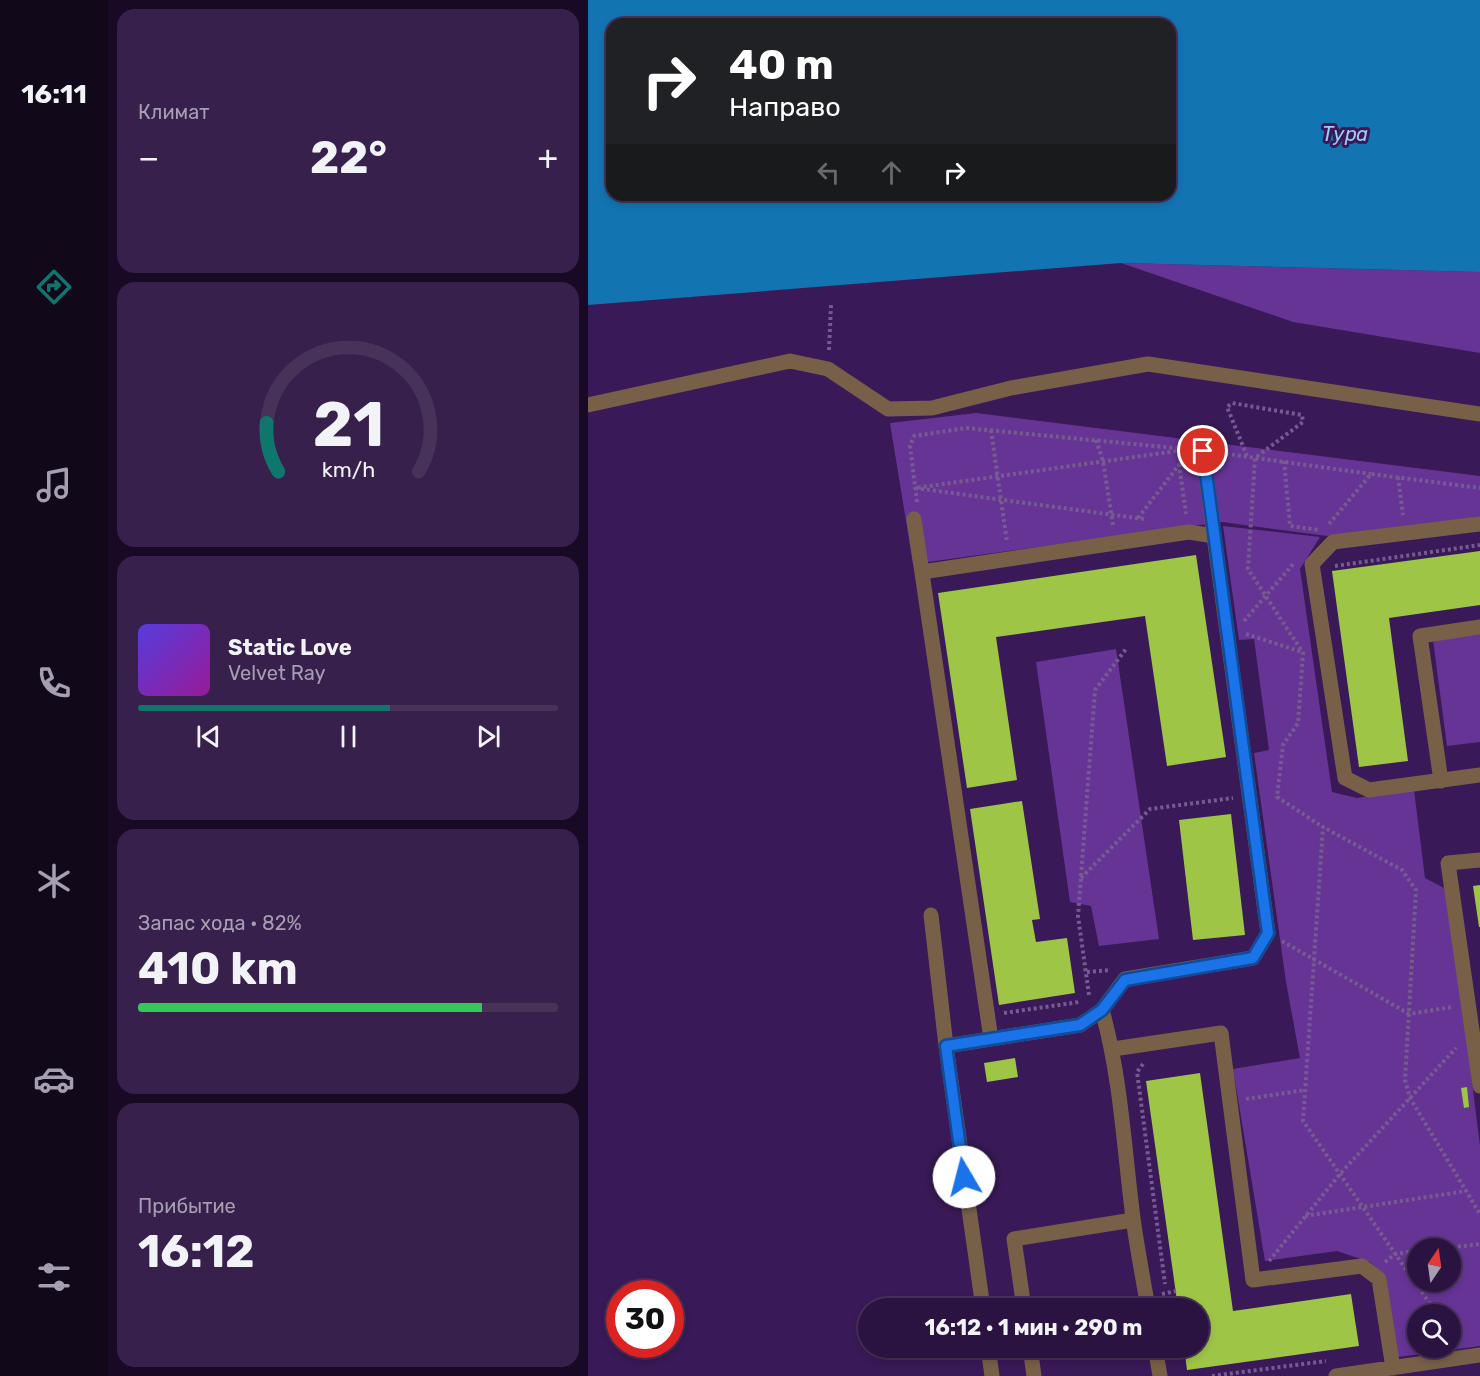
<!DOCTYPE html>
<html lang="ru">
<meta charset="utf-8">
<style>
body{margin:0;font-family:Rubik,sans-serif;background:#37204c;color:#f1f3f6;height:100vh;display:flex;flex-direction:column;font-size:22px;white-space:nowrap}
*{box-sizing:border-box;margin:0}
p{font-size:20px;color:#a69eb1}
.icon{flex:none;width:33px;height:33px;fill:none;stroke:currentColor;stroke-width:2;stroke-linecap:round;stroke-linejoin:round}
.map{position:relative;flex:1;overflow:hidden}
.sheet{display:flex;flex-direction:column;gap:9px;padding:9px;background:#180a24;width:480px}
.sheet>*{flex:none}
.banner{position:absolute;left:18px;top:18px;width:570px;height:183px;border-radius:18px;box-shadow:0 3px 9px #0003,0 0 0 2px #47325a;background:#202124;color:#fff;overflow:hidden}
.needle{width:39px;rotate:13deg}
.tools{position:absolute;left:819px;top:1238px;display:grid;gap:12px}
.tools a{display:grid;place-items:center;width:54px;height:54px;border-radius:50%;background:#2b1341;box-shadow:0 3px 9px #0003,0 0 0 2px #47325a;font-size:30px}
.speed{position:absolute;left:18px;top:1280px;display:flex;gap:12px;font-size:30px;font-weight:700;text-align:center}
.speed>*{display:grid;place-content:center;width:78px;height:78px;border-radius:50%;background:#2b1341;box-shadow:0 3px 9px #0003,0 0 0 2px #47325a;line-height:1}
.speed .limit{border:9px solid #d22;background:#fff;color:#111}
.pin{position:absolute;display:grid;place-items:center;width:51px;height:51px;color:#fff;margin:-26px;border:3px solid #fff;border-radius:50%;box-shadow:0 2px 6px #0007}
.me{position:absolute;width:66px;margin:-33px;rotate:352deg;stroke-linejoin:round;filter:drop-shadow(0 0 4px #0008)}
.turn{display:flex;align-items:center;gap:21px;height:126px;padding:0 24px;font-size:27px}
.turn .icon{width:78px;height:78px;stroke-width:2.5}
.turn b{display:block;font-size:42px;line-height:51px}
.lanes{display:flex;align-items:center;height:57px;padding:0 24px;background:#0003;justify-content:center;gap:30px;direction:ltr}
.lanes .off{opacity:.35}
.big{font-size:45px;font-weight:700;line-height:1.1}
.sheet .card{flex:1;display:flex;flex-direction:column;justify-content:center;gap:9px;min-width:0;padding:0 21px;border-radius:18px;background:#37204c}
.sheet .dial{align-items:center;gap:0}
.dial svg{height:156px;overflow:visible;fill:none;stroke:#47325a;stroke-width:7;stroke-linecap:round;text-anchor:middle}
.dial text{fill:#f1f3f6;stroke:none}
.song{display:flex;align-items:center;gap:18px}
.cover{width:72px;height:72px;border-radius:9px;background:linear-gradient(135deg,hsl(250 70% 55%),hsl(300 70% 35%))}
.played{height:6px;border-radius:3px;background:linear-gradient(90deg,#0f766e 60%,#47325a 60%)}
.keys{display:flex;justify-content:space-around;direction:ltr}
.heat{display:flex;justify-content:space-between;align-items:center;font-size:33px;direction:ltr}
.charge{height:9px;border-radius:4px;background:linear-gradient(90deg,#34c759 82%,#47325a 0)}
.trip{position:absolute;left:270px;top:1298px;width:351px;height:60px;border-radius:30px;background:#2b1341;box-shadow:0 3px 9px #0003,0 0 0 2px #47325a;font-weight:700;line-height:60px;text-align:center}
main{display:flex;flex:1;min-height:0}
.tabs{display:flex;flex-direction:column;width:108px;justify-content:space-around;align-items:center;background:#11081a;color:#a69eb1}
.tabs .icon{width:42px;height:42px}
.tabs .active{color:#0f766e}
.tabs b{font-size:27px;color:#f1f3f6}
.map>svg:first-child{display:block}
.green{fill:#663495;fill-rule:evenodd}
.water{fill:#1374b2;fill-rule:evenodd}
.building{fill:#9fc546}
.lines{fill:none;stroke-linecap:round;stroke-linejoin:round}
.path{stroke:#765b91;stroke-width:4;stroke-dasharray:3 3;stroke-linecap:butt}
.minor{stroke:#785f48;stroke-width:15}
.route-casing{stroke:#114b97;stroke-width:15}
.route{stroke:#1a73e8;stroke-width:10}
.labels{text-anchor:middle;stroke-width:6;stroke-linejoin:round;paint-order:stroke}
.water-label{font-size:20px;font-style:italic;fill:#9dcdf5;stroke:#391957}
</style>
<main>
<nav class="tabs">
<b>16:11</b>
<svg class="icon active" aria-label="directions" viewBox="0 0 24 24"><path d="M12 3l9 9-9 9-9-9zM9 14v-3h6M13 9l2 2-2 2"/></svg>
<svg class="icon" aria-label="music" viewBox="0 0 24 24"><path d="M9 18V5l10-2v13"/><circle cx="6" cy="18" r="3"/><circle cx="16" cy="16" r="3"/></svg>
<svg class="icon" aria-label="phone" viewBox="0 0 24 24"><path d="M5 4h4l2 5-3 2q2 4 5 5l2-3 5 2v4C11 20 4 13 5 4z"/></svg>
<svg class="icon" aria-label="climate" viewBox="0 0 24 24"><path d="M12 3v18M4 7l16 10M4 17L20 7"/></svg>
<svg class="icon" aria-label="car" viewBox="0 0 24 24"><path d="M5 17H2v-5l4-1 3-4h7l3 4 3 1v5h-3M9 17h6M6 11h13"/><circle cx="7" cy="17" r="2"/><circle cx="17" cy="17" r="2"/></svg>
<svg class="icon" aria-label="filters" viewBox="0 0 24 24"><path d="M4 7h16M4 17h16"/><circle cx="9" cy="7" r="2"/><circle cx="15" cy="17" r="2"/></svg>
</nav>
<section class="sheet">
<div class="card"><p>Климат</p>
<div class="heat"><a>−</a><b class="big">22°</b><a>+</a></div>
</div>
<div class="card dial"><svg viewBox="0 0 100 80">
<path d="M14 69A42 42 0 1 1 86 69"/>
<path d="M14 69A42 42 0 0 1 8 44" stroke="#0f766e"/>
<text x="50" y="56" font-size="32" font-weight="700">21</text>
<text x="50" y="72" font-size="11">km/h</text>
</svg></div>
<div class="card">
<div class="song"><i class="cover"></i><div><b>Static Love</b><p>Velvet Ray</p></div></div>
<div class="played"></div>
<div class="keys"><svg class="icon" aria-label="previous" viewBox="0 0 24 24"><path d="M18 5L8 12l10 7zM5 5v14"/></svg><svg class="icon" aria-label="pause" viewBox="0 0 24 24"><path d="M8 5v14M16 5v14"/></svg><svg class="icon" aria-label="next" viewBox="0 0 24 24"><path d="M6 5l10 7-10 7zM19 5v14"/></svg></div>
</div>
<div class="card"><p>Запас хода · 82%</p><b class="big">410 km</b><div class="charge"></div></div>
<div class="card"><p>Прибытие</p><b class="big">16:12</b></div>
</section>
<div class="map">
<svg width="892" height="1376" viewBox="0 0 892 1376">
<rect width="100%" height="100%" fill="#391957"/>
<path class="green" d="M533 263 892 272V353L705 322Z
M388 413 892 476V517L739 536 634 522 325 564 302 423Z
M635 526 732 537 712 569 744 792 769 798 826 790 837 878 860 890 892 1146V1346L810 1357 798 1277 782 1262 749 1251 677 1261 645 1069 712 1058 698 982 666 753 681 750 666 639 651 640ZM830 1248H862V1281H830ZM830 1314H862V1347H830Z
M892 634V742L859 746 845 640Z
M528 649 571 939 511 946 503 906 482 902 448 662Z"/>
<path class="water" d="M0 0H892V272L533 263 0 305ZM24 24H582V195H24Z"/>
<path class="building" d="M892 551V605L801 618 820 761 771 767 744 571Z
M608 555 638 757 579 766 557 616 408 637 429 780 379 788 350 593Z
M434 801 452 919 444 920 448 942 479 938 487 993 411 1005 382 809Z
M643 814 657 935 605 940 591 820Z
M892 885V927H891L885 886Z
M427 1058 430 1077 399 1082 396 1063Z
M612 1073 645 1311 763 1294 771 1346 599 1370 596 1347H610V1308H590L558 1081Z
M879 1087 881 1107 876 1108 873 1088Z"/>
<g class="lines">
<path class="path" d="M241 350 243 305
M403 430 419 542
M508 440 515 461 525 525
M632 453 783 474
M659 456 639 407 644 403 714 415 715 422 667 458 660 569 715 653 710 723 695 745 689 797 735 827
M696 461 702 526 731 530
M591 464 598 514
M810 477 815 515
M329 502 322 446 326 436 378 428 598 449
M550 518 597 457
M556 519 327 488 596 450
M741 524 783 474 892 488
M747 566 892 545
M656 621 706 563
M658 634 714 652
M493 878 562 809 645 798
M694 941 821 1014 864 1007
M499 972 522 970
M501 995 490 916 507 690 538 649
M416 1013 491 1002
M555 1064 549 1072 577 1284
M658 1099 717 1090
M717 1216 878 1191
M858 1248 892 1244
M681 1261 752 1174 868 1048
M797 1262 807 1254 830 1251
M574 1294 588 1291
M849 1314 715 1121 735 827 814 870 828 890 817 1080 822 1098 892 1214
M624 1376 738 1361"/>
<path class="minor" d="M0 405 202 361 240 369 300 409 344 408 423 388 560 364 892 414
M615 451 626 536
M326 519 403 1039
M892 524 745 542 724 564 757 778 781 790 892 775
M334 572 601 532 626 536 680 933 665 958 537 979 514 1010 492 1025 358 1046
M853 781 832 636 892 627
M892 860 860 863 892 1086
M343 915 358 1046 395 1308
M514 1010C533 1078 536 1148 545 1218 549 1248 555 1278 560 1308
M525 1049 633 1033 665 1280 774 1266 791 1279 805 1368
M436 1308 426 1239 545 1220
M400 1347 404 1376
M442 1347 446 1376
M567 1347 572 1376
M748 1376 892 1355"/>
</g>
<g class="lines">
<g class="route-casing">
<path id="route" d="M376 1177 358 1046 492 1025 514 1010 537 980 665 958 680 933 615 451"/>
</g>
<use href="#route" class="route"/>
</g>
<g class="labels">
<g class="water-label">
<text x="757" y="141">Тура</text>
</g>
</g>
</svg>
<div class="tools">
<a><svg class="needle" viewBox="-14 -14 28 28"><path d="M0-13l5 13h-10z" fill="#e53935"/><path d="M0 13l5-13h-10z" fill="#a69eb1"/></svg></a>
<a><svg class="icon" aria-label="search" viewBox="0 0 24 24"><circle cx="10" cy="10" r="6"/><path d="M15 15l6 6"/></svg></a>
</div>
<div class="speed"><div class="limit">30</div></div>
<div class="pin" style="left:615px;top:451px;background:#d93025"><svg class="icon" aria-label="arrive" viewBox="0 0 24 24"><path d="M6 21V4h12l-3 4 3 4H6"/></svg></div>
<svg class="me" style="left:376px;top:1177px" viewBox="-20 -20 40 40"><circle r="19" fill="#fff"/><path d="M0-13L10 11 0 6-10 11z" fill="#1a73e8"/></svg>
<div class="trip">16:12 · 1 мин · 290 m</div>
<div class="banner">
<div class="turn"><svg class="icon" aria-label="right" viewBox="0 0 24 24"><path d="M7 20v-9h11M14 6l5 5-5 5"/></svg><div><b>40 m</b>Направо</div></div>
<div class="lanes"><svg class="icon off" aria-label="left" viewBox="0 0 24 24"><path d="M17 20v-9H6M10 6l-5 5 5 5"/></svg><svg class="icon off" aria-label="ahead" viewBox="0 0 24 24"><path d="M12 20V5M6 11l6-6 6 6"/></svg><svg class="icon" aria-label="right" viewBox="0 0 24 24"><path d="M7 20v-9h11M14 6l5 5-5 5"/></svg></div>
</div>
</div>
</main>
